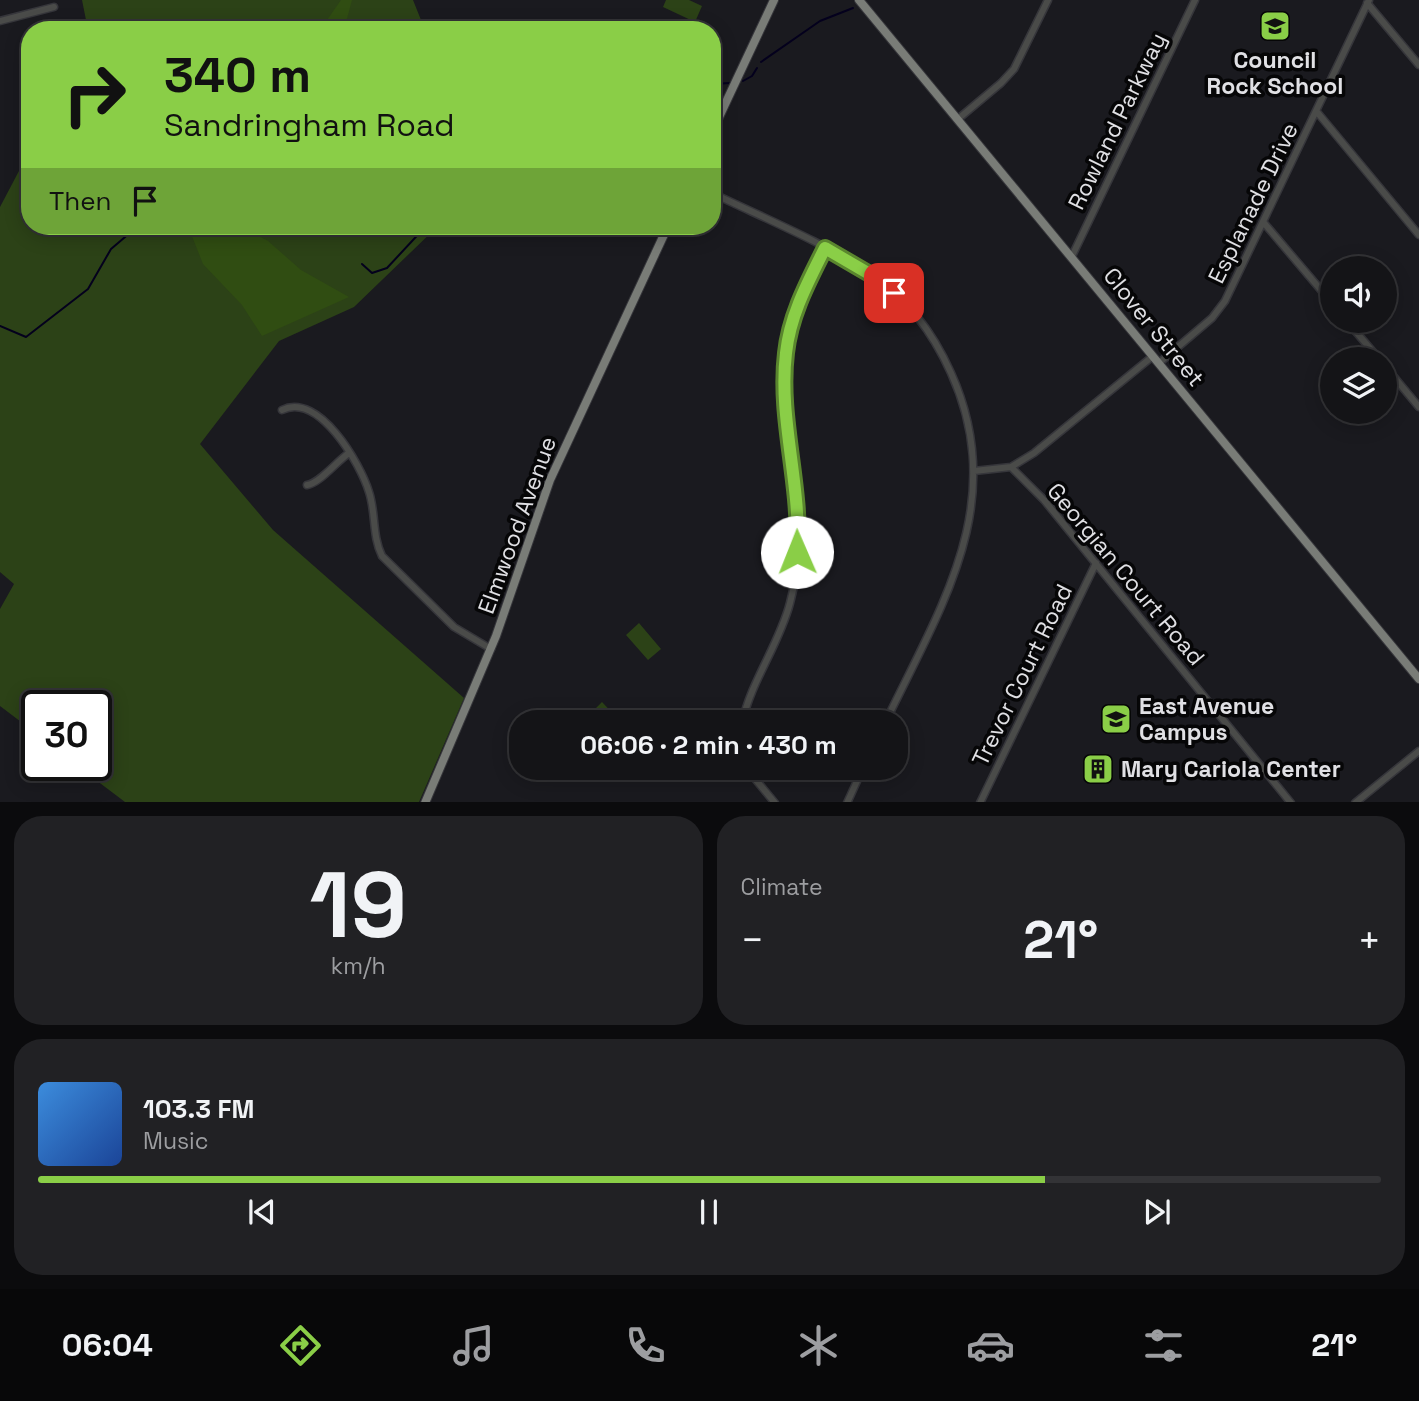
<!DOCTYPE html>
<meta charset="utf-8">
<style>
body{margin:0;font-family:"Space Grotesk",sans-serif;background:#212124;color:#f1f3f6;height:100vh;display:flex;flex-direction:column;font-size:26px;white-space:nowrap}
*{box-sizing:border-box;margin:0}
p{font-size:23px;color:#9d9ea1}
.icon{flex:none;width:38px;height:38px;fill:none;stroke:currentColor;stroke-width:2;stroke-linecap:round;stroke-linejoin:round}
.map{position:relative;height:802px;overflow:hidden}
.panel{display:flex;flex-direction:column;gap:14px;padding:14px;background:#0b0b0d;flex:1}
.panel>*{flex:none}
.hud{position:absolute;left:21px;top:21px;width:700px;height:214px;border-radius:28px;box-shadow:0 4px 18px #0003,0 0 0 2px #333336;background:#8ace47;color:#111;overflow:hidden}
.fabs{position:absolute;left:1320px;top:256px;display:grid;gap:14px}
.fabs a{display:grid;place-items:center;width:77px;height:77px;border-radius:50%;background:#141417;box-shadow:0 4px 18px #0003,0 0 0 2px #333336;font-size:35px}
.speed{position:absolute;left:21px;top:690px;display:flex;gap:14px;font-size:35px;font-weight:700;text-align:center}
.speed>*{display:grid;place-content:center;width:91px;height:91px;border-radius:50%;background:#141417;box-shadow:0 4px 18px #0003,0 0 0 2px #333336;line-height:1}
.speed .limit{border:4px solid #111;border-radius:10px;background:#fff;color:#111}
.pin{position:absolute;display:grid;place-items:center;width:60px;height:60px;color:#fff;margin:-30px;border-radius:14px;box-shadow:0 4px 10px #0006}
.me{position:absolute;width:77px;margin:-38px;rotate:359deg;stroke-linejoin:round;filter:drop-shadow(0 0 5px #0008)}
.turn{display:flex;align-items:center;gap:24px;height:147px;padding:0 28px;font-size:32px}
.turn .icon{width:91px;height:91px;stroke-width:2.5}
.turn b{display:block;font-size:49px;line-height:60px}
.then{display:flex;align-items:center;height:66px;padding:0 28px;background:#0003;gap:14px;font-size:26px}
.big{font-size:52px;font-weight:800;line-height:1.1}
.panel .card{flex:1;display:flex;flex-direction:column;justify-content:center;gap:10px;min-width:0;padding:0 24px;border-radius:28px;background:#212124}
.panel .dial{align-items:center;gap:0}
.dial b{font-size:91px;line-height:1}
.song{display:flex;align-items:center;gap:21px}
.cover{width:84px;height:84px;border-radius:10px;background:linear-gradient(135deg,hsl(210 70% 55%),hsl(220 70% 35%))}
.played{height:7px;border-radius:4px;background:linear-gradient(90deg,#8ace47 75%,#333336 75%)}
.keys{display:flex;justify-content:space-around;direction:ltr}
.heat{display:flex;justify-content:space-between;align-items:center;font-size:38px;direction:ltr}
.panel .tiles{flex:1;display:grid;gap:14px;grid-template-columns:1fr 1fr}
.card:last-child{grid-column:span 2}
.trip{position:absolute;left:509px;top:710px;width:399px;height:70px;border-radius:28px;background:#141417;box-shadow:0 4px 18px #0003,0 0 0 2px #333336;font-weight:800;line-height:70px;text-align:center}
.menu{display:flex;height:112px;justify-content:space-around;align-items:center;background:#080809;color:#9d9ea1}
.menu .icon{width:49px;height:49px}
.menu .on{color:#8ace47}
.menu b{font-size:32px;color:#f1f3f6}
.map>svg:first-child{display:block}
.green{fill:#2c4217}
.forest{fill:#304d12}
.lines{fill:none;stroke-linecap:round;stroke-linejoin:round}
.stream{stroke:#04001d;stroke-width:2}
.minor-casing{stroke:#36363b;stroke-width:9}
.major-casing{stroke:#36363b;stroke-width:10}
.minor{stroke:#4a4b49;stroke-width:6}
.major{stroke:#797c77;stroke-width:8}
.route-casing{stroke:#5a862e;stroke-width:18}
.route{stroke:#8ace47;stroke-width:12}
.labels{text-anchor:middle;stroke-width:7;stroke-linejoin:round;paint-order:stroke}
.poi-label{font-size:23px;font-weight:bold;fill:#e0e0e4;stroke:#060607;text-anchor:start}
.street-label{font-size:23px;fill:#e0e0e4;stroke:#060607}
</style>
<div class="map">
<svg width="1419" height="803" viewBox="0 0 1419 803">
<rect width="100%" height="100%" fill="#1a1a1f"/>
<path class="green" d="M82 0H413L425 30H88Z
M666 0H689L702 6 695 22 663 7Z
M30 150V226H438L354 307 279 341 200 444 273 530 464 698 419 802H125L76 765H96V705H37V734L0 706V609L14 584 0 572V207Z
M639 623 661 649 648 660 626 635Z
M602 702 622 723H596L589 715Z"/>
<path class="forest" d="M341 0H352L344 30H320Z
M188 226H240L268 241 301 270 349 297 262 336 242 305 203 264Z"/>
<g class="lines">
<path class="stream" d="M761 62 820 21 853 8
M743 81 752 76 757 68
M712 84 730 83
M304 226 321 235
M362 264 372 273 387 268 426 226
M0 326 26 337 88 289 111 249 138 226"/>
<g class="minor-casing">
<path id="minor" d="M1367 3 1419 65
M0 21 54 7
M1317 112 1419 235
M958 119 1001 83 1014 69 1048 0
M712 193C766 219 823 242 872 275 908 299 934 335 951 373 1010 503 940 608 885 723
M1264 223 1332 303
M1072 256 1195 0
M1346 320 1379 359
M1159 363 1212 318 1225 301 1369 0
M1384 365 1419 407
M282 410C319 392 360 463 369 492 376 513 372 536 382 556L454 627 491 649
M1011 467 1044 500 1291 803
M974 471 1011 467 1034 453 1153 356
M307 485C320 483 336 462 349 453
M742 723C751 681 779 645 790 603 809 535 790 447 784 378 785 329 803 290 825 248
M746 768 775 803
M847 803 863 768
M980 803 1096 563
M1355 803 1419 751"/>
</g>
<g class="major-casing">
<path id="major" d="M859 0 1419 679
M712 132 774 0
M425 803 496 636 550 480 668 226"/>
</g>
<use href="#minor" class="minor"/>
<use href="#major" class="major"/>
</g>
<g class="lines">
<g class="route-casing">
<path id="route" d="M797 552C802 486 778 419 786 353 790 315 808 282 825 248L873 276 894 293"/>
</g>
<use href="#route" class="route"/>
</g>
<defs>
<g id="school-square" transform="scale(1.575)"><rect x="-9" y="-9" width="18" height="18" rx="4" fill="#8ace47" stroke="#060607"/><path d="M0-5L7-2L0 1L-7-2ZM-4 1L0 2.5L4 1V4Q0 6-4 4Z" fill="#111"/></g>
<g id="building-square" transform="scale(1.575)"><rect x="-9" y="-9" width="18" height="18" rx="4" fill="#8ace47" stroke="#060607"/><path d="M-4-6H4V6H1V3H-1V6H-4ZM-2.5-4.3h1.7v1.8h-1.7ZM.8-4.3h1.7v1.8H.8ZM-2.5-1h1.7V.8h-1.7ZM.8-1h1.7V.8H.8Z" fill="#111"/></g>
</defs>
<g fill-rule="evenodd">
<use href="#school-square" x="1275" y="26"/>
<use href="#school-square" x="1116" y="719"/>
<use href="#building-square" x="1098" y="769"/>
</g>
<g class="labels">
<g class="poi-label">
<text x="1275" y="68" text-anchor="middle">Council<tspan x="1275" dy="26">Rock School</tspan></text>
<text x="1139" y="714">East Avenue<tspan x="1139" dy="26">Campus</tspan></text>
<text x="1121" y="777">Mary Cariola Center</text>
</g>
<g class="street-label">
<text transform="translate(1117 121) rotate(-64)" y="8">Rowland Parkway</text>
<text transform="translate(1253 203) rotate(-64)" y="8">Esplanade Drive</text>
<text transform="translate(1154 327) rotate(51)" y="8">Clover Street</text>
<text transform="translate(517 525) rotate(-70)" y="8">Elmwood Avenue</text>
<text transform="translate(1126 574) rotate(50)" y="8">Georgian Court Road</text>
<text transform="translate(1022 675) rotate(-64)" y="8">Trevor Court Road</text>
</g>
</g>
</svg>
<div class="fabs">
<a><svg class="icon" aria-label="sound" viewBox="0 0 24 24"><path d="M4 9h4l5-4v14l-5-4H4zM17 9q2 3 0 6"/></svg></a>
<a><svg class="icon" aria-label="layers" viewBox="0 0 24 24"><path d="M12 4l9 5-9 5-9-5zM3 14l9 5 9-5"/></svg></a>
</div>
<div class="speed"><div class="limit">30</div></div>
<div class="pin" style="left:894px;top:293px;background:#d93025"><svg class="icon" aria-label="arrive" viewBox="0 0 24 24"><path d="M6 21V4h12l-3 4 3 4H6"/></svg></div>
<svg class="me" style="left:797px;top:552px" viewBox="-20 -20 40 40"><circle r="19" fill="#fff"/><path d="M0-13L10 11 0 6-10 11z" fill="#8ace47"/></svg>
<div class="trip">06:06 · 2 min · 430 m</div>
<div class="hud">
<div class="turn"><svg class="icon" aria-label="right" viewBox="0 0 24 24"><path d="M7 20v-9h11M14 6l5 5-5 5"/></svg><div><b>340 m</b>Sandringham Road</div></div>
<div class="then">Then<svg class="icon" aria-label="arrive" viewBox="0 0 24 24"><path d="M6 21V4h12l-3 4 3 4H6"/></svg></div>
</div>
</div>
<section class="panel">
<div class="tiles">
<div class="card dial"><b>19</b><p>km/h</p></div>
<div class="card"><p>Climate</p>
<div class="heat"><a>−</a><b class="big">21°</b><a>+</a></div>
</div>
<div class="card">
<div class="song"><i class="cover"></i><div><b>103.3 FM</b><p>Music</p></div></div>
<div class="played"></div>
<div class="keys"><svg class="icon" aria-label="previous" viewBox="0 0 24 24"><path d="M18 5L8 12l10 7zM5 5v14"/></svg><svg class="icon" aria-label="pause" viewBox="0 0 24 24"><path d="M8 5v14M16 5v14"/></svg><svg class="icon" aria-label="next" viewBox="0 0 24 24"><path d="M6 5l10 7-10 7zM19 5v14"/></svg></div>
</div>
</div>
</section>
<nav class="menu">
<b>06:04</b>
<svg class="icon on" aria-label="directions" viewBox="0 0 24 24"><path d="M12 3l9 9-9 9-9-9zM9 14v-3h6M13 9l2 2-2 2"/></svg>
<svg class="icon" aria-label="music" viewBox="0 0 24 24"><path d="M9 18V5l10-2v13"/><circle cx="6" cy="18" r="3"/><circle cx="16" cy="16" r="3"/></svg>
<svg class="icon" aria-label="phone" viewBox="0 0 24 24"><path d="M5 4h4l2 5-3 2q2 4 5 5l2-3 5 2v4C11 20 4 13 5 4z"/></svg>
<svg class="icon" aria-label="climate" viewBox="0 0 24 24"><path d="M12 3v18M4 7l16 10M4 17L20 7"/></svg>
<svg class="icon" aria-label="car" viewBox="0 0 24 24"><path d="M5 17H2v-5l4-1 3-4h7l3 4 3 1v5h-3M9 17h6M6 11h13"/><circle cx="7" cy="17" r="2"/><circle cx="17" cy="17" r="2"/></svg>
<svg class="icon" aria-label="filters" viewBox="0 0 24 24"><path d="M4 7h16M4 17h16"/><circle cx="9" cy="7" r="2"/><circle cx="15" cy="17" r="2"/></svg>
<b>21°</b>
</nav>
